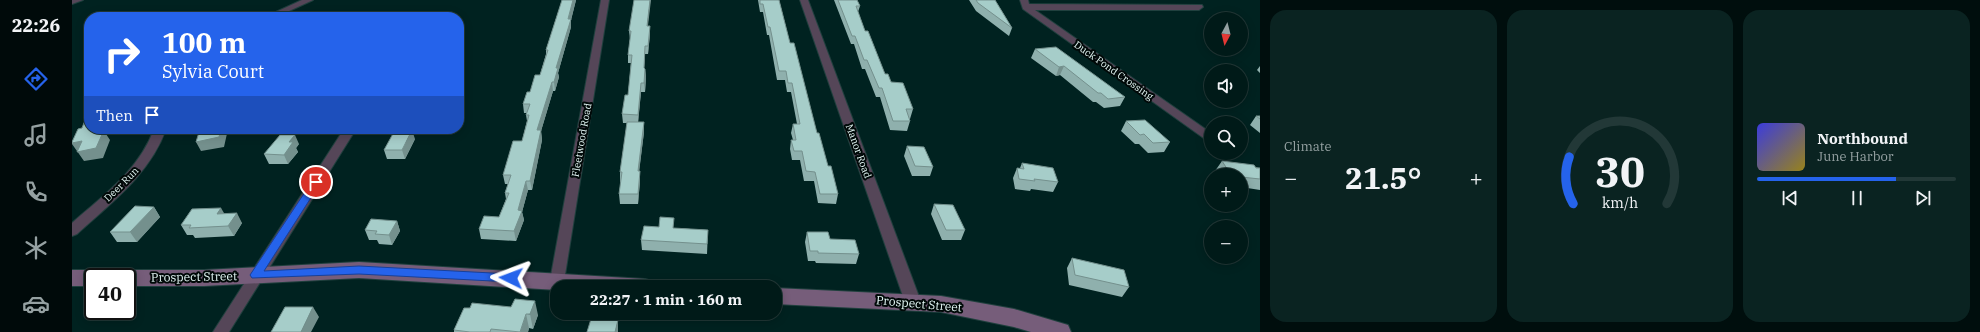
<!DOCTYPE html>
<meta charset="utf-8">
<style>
body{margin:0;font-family:"IBM Plex Serif",serif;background:#0a2321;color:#f1f3f6;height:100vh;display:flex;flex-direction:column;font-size:15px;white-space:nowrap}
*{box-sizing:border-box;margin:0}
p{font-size:13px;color:#95a1a2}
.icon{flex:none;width:22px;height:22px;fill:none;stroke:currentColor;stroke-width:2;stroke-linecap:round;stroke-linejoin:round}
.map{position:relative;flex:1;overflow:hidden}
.panel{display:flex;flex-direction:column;gap:10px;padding:10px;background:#000e0d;width:720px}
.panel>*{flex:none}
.hud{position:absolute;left:12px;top:12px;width:380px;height:122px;border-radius:16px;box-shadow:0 2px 10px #0003,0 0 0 1px #223837;background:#2563eb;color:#fff;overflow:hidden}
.needle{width:26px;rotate:187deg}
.buttons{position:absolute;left:1132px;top:12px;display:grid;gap:8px}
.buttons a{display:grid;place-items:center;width:44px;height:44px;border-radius:50%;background:#001a18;box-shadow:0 2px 10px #0003,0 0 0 1px #223837;font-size:20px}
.speed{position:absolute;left:12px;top:268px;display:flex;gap:8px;font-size:20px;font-weight:700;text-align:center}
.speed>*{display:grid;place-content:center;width:52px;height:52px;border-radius:50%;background:#001a18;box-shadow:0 2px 10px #0003,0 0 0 1px #223837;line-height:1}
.speed .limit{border:2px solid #111;border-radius:6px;background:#fff;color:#111}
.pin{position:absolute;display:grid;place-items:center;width:34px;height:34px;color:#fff;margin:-17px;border:2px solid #fff;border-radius:50%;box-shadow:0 1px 4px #0007}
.me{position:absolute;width:44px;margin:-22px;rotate:273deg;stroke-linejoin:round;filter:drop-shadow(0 0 3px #0008)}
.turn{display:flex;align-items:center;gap:14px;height:84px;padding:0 12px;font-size:18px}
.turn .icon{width:52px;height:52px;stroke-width:2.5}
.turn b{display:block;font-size:28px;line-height:34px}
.then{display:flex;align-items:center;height:38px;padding:0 12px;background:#0003;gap:8px;font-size:15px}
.big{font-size:30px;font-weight:700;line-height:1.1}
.panel .card{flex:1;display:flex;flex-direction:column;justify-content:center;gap:6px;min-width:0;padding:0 14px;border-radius:16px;background:#0a2321}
.panel .dial{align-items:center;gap:0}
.dial svg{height:104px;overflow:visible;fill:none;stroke:#223837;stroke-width:7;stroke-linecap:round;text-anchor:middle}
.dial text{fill:#f1f3f6;stroke:none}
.song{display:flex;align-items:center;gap:12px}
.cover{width:48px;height:48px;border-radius:6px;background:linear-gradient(135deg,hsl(240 70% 55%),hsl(50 70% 35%))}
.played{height:4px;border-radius:2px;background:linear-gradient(90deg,#2563eb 70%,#223837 70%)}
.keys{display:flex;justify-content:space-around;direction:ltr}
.heat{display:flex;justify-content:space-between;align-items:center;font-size:22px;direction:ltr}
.panel .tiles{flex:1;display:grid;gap:10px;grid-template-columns:repeat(3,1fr)}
.trip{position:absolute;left:478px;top:280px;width:232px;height:40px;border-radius:16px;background:#001a18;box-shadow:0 2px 10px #0003,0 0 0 1px #223837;font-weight:700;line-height:40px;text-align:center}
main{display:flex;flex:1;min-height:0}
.dock{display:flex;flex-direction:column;width:72px;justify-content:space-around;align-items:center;background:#000a0a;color:#95a1a2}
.dock .icon{width:28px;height:28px}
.dock .active{color:#2563eb}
.dock b{font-size:18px;color:#f1f3f6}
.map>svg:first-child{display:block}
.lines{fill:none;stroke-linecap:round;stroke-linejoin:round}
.street-casing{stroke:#20403e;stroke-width:2}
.secondary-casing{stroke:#20403e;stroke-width:2}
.street{fill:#554658;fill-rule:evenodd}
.secondary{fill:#765d7a;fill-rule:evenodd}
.wall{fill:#8fb0ad}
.shaded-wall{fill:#74908d}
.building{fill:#a6cdc9;stroke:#74908d}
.route{fill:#2563eb;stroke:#184099}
.labels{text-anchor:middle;stroke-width:4;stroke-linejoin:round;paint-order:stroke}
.street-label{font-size:10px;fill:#e5f9f7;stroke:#000908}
.near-street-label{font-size:12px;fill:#e5f9f7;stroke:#000908}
</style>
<main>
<nav class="dock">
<b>22:26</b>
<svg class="icon active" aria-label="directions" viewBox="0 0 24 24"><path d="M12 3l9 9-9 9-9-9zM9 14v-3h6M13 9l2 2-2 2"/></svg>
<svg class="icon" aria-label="music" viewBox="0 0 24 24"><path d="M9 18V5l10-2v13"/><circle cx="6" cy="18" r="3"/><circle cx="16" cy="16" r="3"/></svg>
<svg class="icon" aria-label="phone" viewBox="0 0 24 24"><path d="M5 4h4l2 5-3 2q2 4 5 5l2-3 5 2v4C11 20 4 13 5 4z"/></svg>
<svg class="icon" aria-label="climate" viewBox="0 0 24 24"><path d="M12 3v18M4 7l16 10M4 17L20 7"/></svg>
<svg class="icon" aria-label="car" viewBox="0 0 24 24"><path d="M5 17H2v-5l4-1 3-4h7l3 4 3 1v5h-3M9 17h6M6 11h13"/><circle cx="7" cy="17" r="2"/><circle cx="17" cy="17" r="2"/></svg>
</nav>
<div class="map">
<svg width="1188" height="332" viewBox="0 0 1188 332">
<rect width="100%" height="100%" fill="#002220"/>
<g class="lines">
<g class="street-casing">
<path id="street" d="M0 0H11L0 4Z
M230 0H241L204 17H193Z
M529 0H537L492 281 490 285 485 287 480 285 478 281Z
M728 0H736L849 302 846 306 841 308 836 306 833 302Z
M948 0H956L957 4 1130 5 1131 7 1127 10H963L1139 133V140L1133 139 951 9Z
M82 129H94C78 174 39 203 5 234L0 236V223C32 195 67 170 82 129Z
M272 129H284L157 332H141Z"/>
</g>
<g class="secondary-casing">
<path id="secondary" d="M287 262 573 279 580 281 583 287H485V290L287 278 132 286H55V277H45L48 272 55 270H132Z
M0 270H21L28 272 31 277H21V286H0Z
M703 288 869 296 942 309 996 325 999 332H959L942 327 869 312 703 304Z"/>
</g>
<use href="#street" class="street"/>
<use href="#secondary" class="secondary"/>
</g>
<path class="wall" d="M490 0H504L499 20V27L486 73 487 77 483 91H481L469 131 470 140 460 190H456L450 212 452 220 444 241 409 239 407 229 427 217 434 199 433 193 436 184H433L431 175 450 141 455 121 454 115V113H452L451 104 468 75 474 54V50Z
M686 0H707L718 43 745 133 756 166 766 194 764 204 746 203 742 181H732L728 160H720L718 149 719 140H721L719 133 721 124H725L719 92H715L713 80H705L697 35H695L691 12H688Z
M762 0H785L788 6 786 12 793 31 813 74 841 109 838 119H837L838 121 835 131 818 130 808 97H804L793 69H790L782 44H779Z
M897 0H923L940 28 937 36 904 11Z
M576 26H578V34L576 54H573L572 68 573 69 574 77 573 92H569L566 122H572V132L567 171H568V181L566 204H548L547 194 549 182H548V172L555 123H551L550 114 556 95 559 63H556V55L558 39 557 31Z
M963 49 1053 97 1048 106 1032 108 1024 102H1021L988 75 984 76 959 58Z
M1188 66V73L1185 70Z
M1184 116H1188V133L1178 125Z
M1054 121 1098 142 1092 152 1076 153 1067 144H1063L1049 131Z
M343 139 333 159H315L312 150Z
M227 144 224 148 226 152 216 164H197L192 154Z
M835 146 861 167 858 176H840L832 156Z
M1150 161 1188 168V190L1169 187V175H1146L1143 171Z
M950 163 986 182 981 192 959 189 958 191 943 189 941 178 945 168H948Z
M862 204 893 230 889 240H870L859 214Z
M82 207 88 217 65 242H45L38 232Z
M152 214 170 223 162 236 123 238 121 235H115L109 225Z
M325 221 328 231 320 245 307 244 305 240H297L293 230Z
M602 228 636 230 635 254 570 250 569 240Z
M735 232 758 239 787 254 784 264 744 263 743 261H736L733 242Z
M1000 258 1057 287 1050 297 997 285 995 268Z
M392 308 466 315 461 329 457 328 456 332H382V330Z"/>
<path class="shaded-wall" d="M501 0H504L499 20V27L486 73 487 77 483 91 482 82 484 68Z
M578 0H579L575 34V26Z
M578 26V34L576 54V46Z
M992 66 988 75 984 76 987 67Z
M573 69 574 77 573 92 572 83Z
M480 82 481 91 469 131 470 140 460 190 458 181 465 130Z
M569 83V92L566 124V115Z
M572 122V132L566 181V171Z
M27 129H36L34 134 38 140 31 158 12 161 0 144V143L26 131Z
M149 129H156L152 147 129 151 124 142Z
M340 130 343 139 333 159 330 150Z
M223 135 227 144 224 148 226 152 216 164 212 155 217 142Z
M568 171V181L566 204V194Z
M454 181 456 190 450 212 452 220 444 241 442 231 446 210Z
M82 207 88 217 65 242 58 232Z
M149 208 155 218 145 214Z
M165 213 170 223 162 236 156 226Z
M325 221 328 231 320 245 317 235Z
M463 301 466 315 461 329 458 314Z
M241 307 247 317 239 332H229Z
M454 314 457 328 456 332H448Z
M546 320V332H543Z"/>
<path class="building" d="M490 0H501L496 19H499L484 68H486L482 82H480L465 130H469L458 181H454L446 210 450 211 442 231 407 229 412 216 427 217 437 193H433L439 175H431L441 141H450L457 115H454L458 104H451L455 92H458L463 75H468L476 50H474Z
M562 0H578L575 26H578L576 46H573L572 68 573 69 572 83H569L566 115 550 114 553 95H556L560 55H556L559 31H557Z
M688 0H707L718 43H722L745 133H747L756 166H759L766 194H748L743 172 734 171 730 151H722L719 140H724L721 124H728L720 83H716L714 71H707L698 27H696L691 4H688Z
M766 0H785L788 6H784L793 31H796L813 74H816L819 82 831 83 841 109H834L838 121H821L810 88H807L795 60H792L783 36H780Z
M904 0H923L940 28 906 3Z
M984 47 1053 97 1036 99 1029 93H1026L992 66 987 67 963 49Z
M17 110V129H27L26 131 32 130 24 148 5 152 10 141 0 143V142L6 129 10 128Z
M1184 116H1188V119Z
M1073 120 1098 142 1081 143 1072 134 1068 135 1054 121Z
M555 122H572L566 171H568L566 194H547L550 172H548Z
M128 129H149L147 137 124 142Z
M323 130H340L330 150H312Z
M208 135H223L217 142H221L212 155 192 154Z
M835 146 852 147 861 167 843 166Z
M1150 161 1182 165 1184 168H1188V179L1169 177V175H1159Z
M950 163 981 168 986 182 962 179 963 181 947 179 945 168 952 169Z
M862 204 881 205 893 230H874Z
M63 206 82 207 58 232H38Z
M149 208 145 214 165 213 156 226 117 228 119 225H109L120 209Z
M588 217 602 218 601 228 636 230 635 244 569 240 572 226 587 227Z
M299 219 325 221 317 235 303 234 305 231 293 230Z
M735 232H756L758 239 783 240 787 254 746 253V251H738Z
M1000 258 1052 270 1057 287 1003 275Z
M443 299 463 301 458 314H454L448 332 419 329 418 332H398L382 330 392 308H398L400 303 439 307Z
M213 307H241L229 332H199Z
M526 315 537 316V319L546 320 543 332H515L519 319H525Z"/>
<path class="route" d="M244 179 249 182 192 271 287 266 439 274 445 278 439 282 287 274 180 278 178 275 180 272 241 180Z"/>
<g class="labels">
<g class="street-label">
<text transform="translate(1042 70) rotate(35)" y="4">Duck Pond Crossing</text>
<text transform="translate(509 140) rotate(-80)" y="4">Fleetwood Road</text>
<text transform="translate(787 151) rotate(70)" y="4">Manor Road</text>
<text transform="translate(49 184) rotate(-45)" y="4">Deer Run</text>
</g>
<g class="near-street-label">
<text transform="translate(122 277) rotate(-1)" y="4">Prospect Street</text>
<text transform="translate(847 304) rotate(5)" y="4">Prospect Street</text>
</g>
</g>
</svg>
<div class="buttons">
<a><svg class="needle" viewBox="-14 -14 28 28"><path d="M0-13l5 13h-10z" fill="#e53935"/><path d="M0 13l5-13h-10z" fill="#95a1a2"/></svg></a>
<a><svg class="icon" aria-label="sound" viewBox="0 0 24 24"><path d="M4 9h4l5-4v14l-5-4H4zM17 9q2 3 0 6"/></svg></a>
<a><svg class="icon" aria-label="search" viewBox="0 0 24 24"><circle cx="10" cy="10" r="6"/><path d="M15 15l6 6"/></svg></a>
<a>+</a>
<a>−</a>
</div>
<div class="speed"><div class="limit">40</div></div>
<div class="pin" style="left:244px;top:182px;background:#d93025"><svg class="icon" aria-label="arrive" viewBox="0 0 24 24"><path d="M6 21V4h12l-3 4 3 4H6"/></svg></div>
<svg class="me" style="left:439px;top:278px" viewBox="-20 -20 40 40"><path d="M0-17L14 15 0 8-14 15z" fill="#2563eb" stroke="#fff" stroke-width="4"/></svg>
<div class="trip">22:27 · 1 min · 160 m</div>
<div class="hud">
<div class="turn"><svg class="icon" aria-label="right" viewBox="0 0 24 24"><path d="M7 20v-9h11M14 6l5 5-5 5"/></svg><div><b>100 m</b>Sylvia Court</div></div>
<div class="then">Then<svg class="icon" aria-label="arrive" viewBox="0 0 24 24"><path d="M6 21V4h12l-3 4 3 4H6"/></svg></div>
</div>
</div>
<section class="panel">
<div class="tiles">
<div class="card"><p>Climate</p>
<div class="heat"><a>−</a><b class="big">21.5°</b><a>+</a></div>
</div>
<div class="card dial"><svg viewBox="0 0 100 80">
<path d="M14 69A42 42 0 1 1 86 69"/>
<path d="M14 69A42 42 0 0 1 11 33" stroke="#2563eb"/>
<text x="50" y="56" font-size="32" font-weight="700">30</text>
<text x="50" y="72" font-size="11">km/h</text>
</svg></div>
<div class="card">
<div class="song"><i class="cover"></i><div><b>Northbound</b><p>June Harbor</p></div></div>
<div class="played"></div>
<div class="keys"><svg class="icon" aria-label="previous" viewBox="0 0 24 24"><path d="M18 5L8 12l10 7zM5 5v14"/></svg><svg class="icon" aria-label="pause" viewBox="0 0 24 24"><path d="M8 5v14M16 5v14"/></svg><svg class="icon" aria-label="next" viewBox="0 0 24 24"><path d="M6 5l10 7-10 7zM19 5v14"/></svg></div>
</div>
</div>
</section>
</main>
